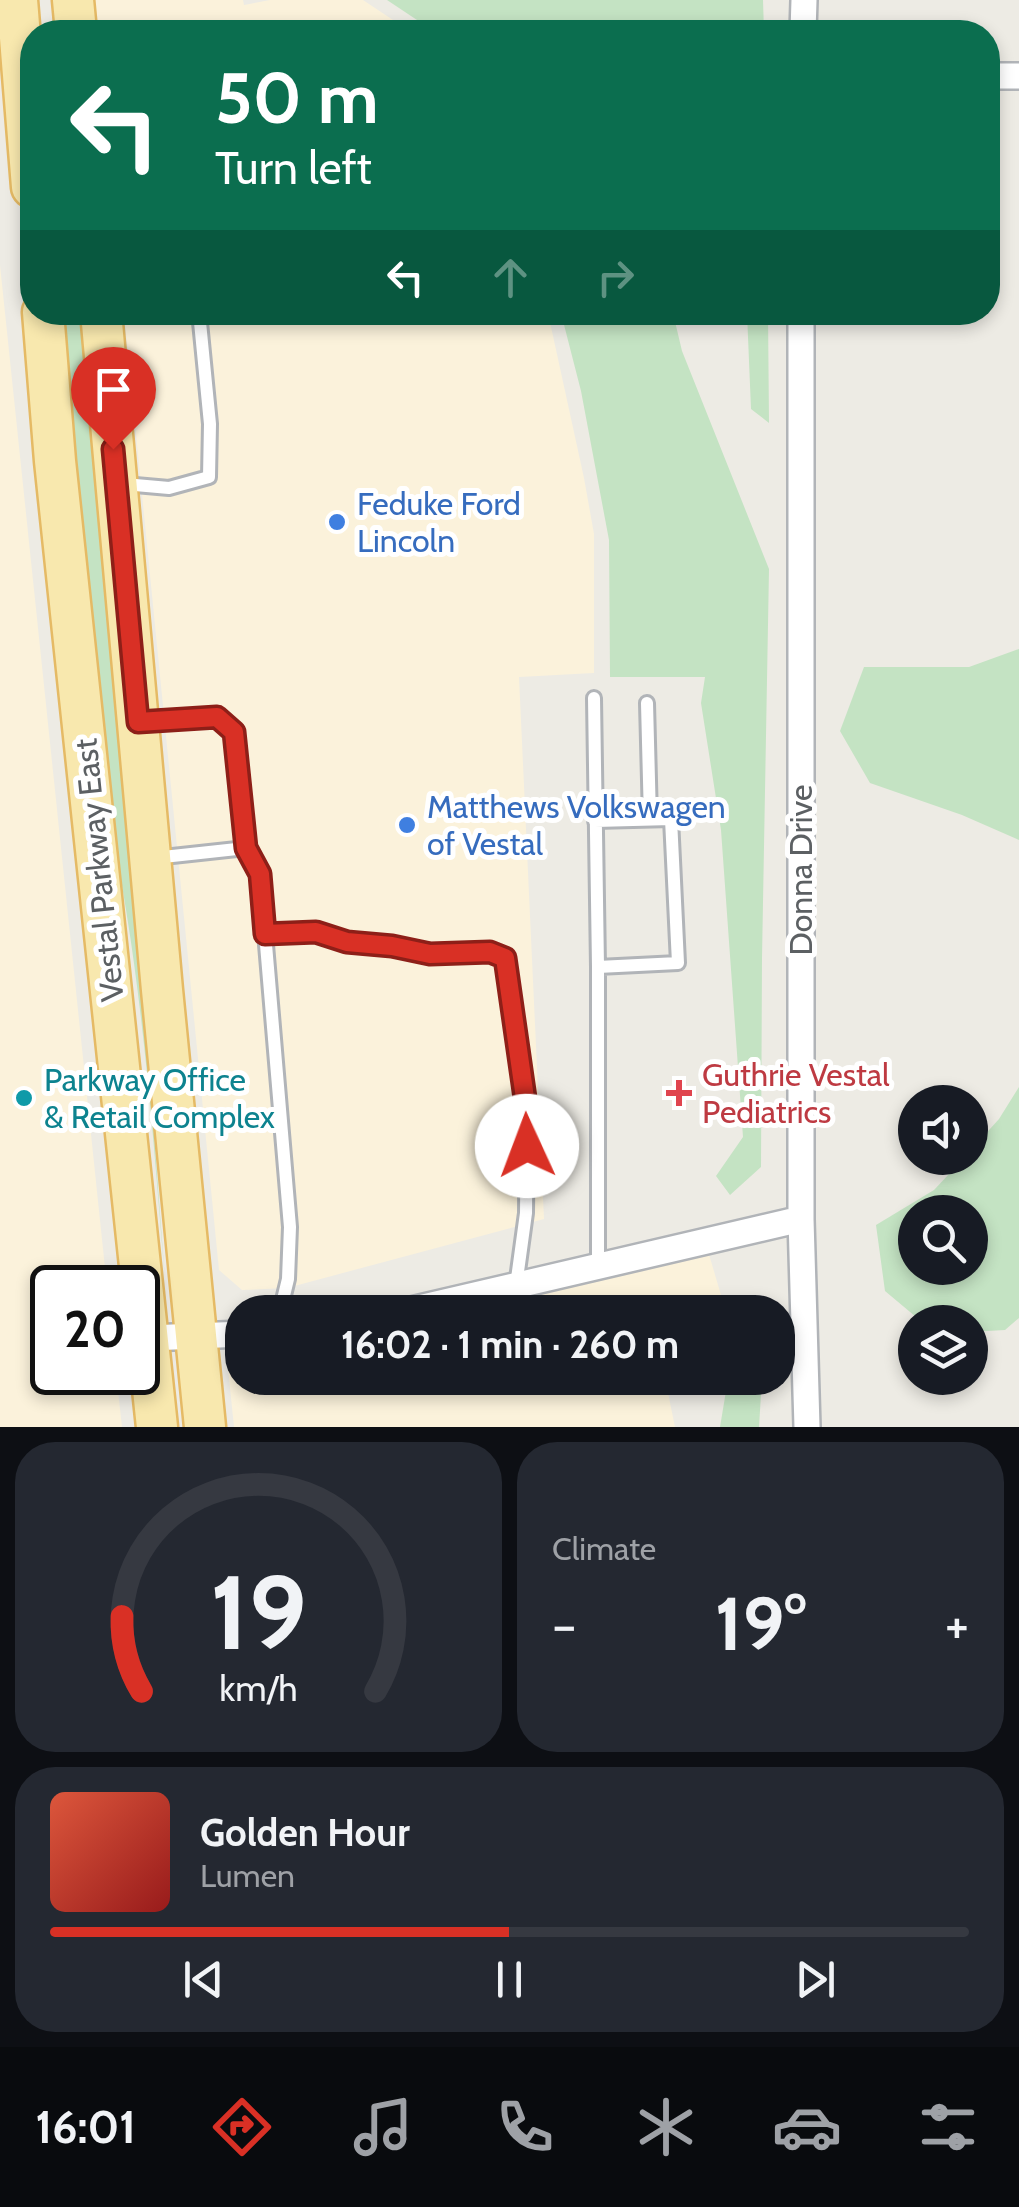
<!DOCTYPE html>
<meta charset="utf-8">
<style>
body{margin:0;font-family:Cabin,sans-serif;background:#242831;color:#f1f3f6;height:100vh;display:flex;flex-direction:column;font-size:38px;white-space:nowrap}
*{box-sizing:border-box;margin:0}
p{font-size:32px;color:#9ea1a6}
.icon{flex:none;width:55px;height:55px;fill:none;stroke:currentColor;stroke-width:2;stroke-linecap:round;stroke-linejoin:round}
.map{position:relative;height:1427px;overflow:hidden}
.drawer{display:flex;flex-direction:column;gap:15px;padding:15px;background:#0d0f14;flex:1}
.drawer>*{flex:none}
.banner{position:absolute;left:20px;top:20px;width:980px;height:305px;border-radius:40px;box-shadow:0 5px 15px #0003;background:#0b6e4f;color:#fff;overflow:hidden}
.buttons{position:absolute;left:898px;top:1085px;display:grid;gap:20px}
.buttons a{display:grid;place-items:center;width:90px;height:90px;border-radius:50%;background:#171b24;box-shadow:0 5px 15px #0003;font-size:50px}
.speed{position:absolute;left:30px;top:1265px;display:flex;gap:20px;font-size:50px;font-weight:700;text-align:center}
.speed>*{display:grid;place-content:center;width:130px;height:130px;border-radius:50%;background:#171b24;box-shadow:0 5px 15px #0003;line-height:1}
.speed .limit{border:5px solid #111;border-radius:15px;background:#fff;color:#111}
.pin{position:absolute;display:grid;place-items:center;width:85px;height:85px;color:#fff;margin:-102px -42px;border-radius:50% 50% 50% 0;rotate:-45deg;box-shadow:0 0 10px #0007}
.pin .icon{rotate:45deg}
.me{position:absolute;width:110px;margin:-55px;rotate:358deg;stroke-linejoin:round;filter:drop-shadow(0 0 8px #0008)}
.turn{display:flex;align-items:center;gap:35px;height:210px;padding:0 30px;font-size:45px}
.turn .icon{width:130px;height:130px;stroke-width:2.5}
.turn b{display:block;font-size:70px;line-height:85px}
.lanes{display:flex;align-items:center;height:95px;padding:0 30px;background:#0003;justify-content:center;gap:50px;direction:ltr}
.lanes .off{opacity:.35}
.big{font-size:75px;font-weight:700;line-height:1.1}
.drawer .card{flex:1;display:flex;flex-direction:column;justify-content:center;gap:15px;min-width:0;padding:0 35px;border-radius:40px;background:#242831}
.drawer .dial{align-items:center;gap:0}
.dial svg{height:260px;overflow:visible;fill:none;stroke:#363941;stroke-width:7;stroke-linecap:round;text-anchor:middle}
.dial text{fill:#f1f3f6;stroke:none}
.song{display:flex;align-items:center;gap:30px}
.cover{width:120px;height:120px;border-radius:15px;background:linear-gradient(135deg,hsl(10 70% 55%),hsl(0 70% 35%))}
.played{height:10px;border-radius:5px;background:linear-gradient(90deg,#d93025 50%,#363941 50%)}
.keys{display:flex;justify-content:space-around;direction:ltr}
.heat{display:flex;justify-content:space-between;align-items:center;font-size:55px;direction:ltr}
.drawer .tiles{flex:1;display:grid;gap:15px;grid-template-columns:1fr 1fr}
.card:last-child{grid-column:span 2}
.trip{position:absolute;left:225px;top:1295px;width:570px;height:100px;border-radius:40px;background:#171b24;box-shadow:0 5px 15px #0003;font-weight:700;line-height:100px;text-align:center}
.tab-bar{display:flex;height:160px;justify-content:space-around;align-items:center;background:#090b0e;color:#9ea1a6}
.tab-bar .icon{width:70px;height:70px}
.tab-bar .on{color:#d93025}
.tab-bar b{font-size:45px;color:#f1f3f6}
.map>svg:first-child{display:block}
.commercial{fill:#fbf2db}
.green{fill:#c4e3c3;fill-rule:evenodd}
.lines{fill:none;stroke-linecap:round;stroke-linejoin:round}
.service-casing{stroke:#b1b4b8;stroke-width:18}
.minor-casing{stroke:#b1b4b8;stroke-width:30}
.primary-casing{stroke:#e5ba65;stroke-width:45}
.service{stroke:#fff;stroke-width:12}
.minor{stroke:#fff;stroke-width:25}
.primary{stroke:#f8e8ae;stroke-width:40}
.route-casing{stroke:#8d1f18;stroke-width:25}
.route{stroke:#d93025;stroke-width:18}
.shop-dot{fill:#3f7fe0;stroke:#fff;stroke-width:4}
.health-dot{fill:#e0444e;stroke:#fff;stroke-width:4}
.culture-dot{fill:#0f9aa8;stroke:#fff;stroke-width:4}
.labels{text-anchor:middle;stroke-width:10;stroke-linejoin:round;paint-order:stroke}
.shop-label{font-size:32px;fill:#366cbe;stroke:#fff;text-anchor:start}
.street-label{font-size:32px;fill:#5c6063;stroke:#fff}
.health-label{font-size:32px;fill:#be3a42;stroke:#fff;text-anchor:start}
.culture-label{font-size:32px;fill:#0d838f;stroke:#fff;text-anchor:start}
</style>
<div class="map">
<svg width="1019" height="1427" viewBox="0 0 1019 1427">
<rect width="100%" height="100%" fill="#edebe4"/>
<path class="commercial" d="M92 0H243L244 5 270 0H363L411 32H96Z
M0 265 107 1287 52 1288V1372L116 1373 122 1427H0Z
M124 313H548L584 478 594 534V673L519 677 544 1219 287 1288 242 1290 219 1270Z
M708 1251 726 1312H463Z
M226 1349H242V1378H665L675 1427H234Z"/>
<path class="green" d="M387 0H763L764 32H435Z
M58 313H82L135 884 165 1280C152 1122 141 964 107 809Z
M561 313H673L682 351 769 569 762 958 761 1167 730 1195 716 1176 743 1137 721 830 701 703 705 677H610L609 540 581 391Z
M747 313H768L769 423 751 409Z
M1019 649V840L962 815 870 783 840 731 864 667H969Z
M1019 1087V1318L1005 1330 970 1332V1322H922L885 1291 876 1225 934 1190 964 1158H970V1151L999 1119ZM970 1212V1268H915V1212Z
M724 1378H762L759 1427H720L726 1391Z"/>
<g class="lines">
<g class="service-casing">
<path id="service" d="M124 484 169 488 209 477 210 424 199 312
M594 698 598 967V1267
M647 703 650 819
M145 721 217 717 234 732 246 848 260 874 290 1227 288 1279 280 1312
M595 821 671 819 678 963 598 967
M154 858 246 848
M265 934 316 932 347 943 391 946 430 954 489 952 505 958 527 1112 526 1213 516 1286"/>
</g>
<g class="minor-casing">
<path id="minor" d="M803 32 804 0
M988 76H1019
M801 312V1219L807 1427
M402 1312 801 1219
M150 1338 242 1334"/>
</g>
<g class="primary-casing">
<path id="primary" d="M17 0 32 187
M73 0 76 32
M43 312 55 461 157 1427
M101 312 162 990 205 1427"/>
</g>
<use href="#service" class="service"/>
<use href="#minor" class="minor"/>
<use href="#primary" class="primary"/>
</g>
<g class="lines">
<g class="route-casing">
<path id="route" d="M113 449 138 722 217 717 234 732 246 848 260 874 265 934 316 932 347 942 392 946 430 954 490 952 505 958 527 1112V1146"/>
</g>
<use href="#route" class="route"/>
</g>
<g class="shop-dot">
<circle cx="337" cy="522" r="10"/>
<circle cx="407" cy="825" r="10"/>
</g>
<path class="health-dot" d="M674 1078h10v10h10v10h-10v10h-10v-10h-10v-10h10z"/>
<circle class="culture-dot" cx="24" cy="1098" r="10"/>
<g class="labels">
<g class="shop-label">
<text x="357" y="515">Feduke Ford<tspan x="357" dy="37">Lincoln</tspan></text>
<text x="427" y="818">Matthews Volkswagen<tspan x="427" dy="37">of Vestal</tspan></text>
</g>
<g class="street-label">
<text transform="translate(99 870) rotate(-96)" y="11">Vestal Parkway East</text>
<text transform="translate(801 870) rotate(-90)" y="11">Donna Drive</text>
</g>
<g class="health-label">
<text x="702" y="1086">Guthrie Vestal<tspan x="702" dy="37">Pediatrics</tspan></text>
</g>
<g class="culture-label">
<text x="44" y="1091">Parkway Office<tspan x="44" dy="37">&amp; Retail Complex</tspan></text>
</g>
</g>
</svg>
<div class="buttons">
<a><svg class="icon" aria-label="sound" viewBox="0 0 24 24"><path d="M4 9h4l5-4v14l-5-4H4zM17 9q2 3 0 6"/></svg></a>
<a><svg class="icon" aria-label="search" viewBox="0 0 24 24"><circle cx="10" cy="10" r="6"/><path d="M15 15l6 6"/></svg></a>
<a><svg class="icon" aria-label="layers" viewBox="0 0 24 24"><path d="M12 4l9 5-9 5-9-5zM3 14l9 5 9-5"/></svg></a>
</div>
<div class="speed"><div class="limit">20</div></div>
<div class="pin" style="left:113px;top:449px;background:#d93025"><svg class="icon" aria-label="arrive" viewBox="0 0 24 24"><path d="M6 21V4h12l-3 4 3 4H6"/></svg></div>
<svg class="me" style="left:527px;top:1146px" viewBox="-20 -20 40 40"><circle r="19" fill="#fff"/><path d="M0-13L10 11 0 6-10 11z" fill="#d93025"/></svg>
<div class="trip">16:02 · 1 min · 260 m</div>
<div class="banner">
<div class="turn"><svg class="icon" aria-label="left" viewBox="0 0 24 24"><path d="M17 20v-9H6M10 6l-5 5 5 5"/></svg><div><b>50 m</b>Turn left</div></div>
<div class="lanes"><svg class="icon" aria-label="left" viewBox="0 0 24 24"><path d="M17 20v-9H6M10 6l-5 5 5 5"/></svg><svg class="icon off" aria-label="ahead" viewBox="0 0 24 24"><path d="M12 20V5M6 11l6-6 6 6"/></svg><svg class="icon off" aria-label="right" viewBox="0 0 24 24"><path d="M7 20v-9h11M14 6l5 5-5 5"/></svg></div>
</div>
</div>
<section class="drawer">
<div class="tiles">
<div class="card dial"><svg viewBox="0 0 100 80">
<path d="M14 69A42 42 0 1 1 86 69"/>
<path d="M14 69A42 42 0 0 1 8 46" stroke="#d93025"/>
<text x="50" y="56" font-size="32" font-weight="700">19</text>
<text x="50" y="72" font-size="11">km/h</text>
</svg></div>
<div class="card"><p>Climate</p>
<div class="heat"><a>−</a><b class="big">19°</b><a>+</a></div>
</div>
<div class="card">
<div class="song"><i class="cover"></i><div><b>Golden Hour</b><p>Lumen</p></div></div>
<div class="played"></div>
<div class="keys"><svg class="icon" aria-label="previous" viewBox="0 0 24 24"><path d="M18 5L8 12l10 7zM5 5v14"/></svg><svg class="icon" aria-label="pause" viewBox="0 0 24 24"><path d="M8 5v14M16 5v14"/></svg><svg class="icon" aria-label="next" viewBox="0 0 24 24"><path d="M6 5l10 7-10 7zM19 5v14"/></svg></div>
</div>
</div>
</section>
<nav class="tab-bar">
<b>16:01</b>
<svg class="icon on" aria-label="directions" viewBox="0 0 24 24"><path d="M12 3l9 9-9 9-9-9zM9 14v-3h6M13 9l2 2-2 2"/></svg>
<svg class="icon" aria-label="music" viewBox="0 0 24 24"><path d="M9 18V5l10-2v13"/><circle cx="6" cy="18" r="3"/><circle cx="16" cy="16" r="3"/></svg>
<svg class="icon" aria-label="phone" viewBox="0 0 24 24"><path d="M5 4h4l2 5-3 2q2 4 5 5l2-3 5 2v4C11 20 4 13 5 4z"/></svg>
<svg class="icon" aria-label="climate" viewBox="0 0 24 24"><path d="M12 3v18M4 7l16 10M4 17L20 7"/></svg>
<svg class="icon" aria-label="car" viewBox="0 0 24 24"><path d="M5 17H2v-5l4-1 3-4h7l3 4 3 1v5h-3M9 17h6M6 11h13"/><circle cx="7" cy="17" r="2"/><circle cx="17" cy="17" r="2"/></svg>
<svg class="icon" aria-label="filters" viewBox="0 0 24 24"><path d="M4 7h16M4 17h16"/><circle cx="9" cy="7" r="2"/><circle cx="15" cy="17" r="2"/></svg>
</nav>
